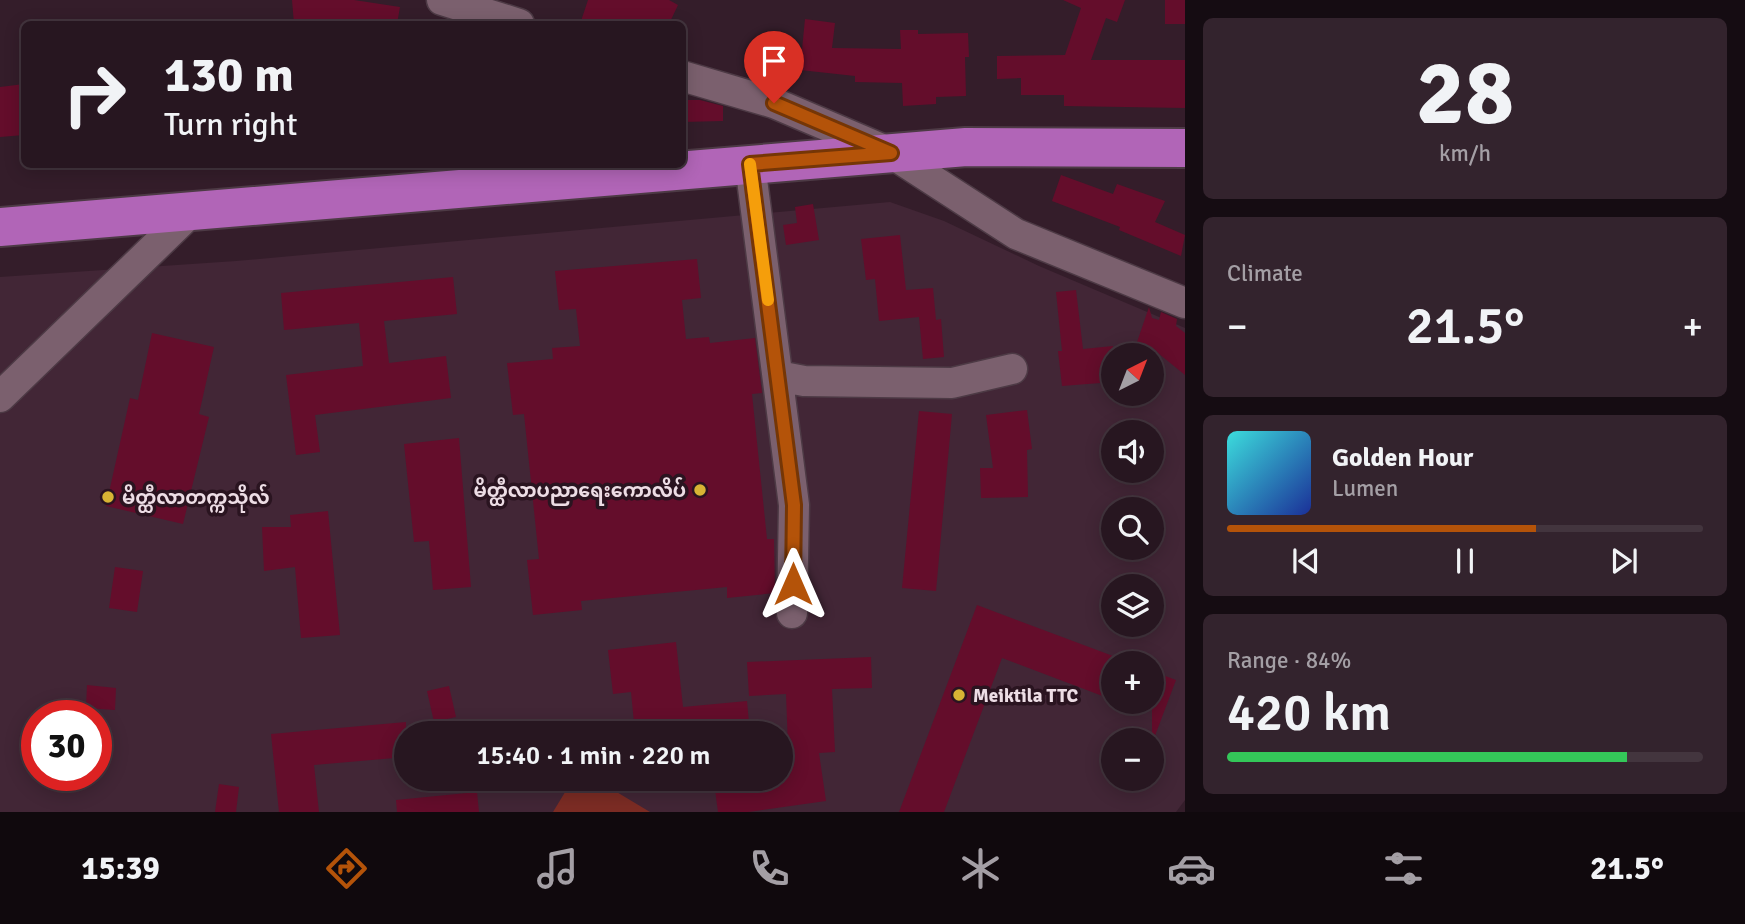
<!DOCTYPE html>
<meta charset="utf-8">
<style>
body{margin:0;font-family:Signika,"Noto Sans Myanmar",sans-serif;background:#33232d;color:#f1f3f6;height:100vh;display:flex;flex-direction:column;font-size:26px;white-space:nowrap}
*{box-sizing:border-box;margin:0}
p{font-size:23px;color:#a49fa5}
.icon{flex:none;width:38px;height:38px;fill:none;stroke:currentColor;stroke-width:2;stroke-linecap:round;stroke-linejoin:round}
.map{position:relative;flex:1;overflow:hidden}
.panel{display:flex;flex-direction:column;gap:18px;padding:18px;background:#150c12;width:560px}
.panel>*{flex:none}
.top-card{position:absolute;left:21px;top:21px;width:665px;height:147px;border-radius:10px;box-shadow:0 4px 18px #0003,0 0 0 2px #43353e;background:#271620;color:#f1f3f6;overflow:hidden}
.needle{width:46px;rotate:42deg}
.buttons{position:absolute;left:1101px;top:343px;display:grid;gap:14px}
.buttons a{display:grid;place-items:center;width:63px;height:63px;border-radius:50%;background:#271620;box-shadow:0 4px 18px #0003,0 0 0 2px #43353e;font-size:35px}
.speed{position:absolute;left:21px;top:700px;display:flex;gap:14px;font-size:35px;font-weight:700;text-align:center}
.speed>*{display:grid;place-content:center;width:91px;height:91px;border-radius:50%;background:#271620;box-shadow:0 4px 18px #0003,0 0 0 2px #43353e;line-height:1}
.speed .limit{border:10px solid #d22;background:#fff;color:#111}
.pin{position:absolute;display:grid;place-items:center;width:60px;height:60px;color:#fff;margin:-72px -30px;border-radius:50% 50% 50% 0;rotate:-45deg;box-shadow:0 0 7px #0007}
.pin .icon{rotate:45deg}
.me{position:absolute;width:77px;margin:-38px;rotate:0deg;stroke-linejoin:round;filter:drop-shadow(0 0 5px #0008)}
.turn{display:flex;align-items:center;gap:24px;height:147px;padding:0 28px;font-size:32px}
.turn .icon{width:91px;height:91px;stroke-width:2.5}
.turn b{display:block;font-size:49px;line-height:60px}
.big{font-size:52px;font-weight:600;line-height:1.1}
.panel .tile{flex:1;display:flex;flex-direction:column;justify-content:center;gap:10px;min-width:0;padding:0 24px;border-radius:10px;background:#33232d}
.panel .dial{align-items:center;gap:0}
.dial b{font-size:91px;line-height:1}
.song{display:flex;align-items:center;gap:21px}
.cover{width:84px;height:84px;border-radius:10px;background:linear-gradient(135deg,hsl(180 70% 55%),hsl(230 70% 35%))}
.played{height:7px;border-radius:4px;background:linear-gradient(90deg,#b45309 65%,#43353e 65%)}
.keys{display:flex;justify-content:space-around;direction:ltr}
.heat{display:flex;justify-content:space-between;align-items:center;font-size:38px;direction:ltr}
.charge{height:10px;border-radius:5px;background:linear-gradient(90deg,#34c759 84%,#43353e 0)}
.trip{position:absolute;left:394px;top:721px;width:399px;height:70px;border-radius:35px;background:#271620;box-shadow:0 4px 18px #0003,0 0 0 2px #43353e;font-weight:600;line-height:70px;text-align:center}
.tab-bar{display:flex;height:112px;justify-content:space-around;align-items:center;background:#10090d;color:#a49fa5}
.tab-bar .icon{width:49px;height:49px}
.tab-bar .current{color:#b45309}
.tab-bar b{font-size:32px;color:#f1f3f6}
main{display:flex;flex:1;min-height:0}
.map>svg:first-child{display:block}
.built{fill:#422636;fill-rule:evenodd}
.green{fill:#7c2c24}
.building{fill:#640d2b}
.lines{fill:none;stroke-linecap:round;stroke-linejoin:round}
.minor-casing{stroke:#4d3a45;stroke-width:33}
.highway-casing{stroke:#4d3a45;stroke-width:42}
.minor{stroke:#7b606e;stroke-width:30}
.highway{stroke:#b165b7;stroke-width:38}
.route-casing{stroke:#753606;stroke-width:18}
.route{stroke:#b45309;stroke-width:12}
.slow{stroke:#f59e0b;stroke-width:12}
.poi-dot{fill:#d8b434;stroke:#2a1420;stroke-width:2.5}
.labels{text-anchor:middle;stroke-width:7;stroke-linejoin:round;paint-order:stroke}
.poi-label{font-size:19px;font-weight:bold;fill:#eddde5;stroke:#2a1420;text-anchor:start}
</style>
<main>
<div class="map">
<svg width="1185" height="812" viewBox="0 0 1185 812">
<rect width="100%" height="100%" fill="#341d2a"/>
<path class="built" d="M890 202 944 221 1039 266 1185 328V800L1176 812H0V277L236 261ZM1113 355H1152V394H1113ZM1113 432H1152V471H1113ZM1113 509H1152V548H1113ZM1113 586H1152V625H1113ZM1113 663H1152V702H1113ZM37 716H96V775H37ZM406 733H780V779H406ZM1113 740H1152V779H1113Z"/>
<path class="green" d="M573 779H595L650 812H553Z"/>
<path class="building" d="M292 0H354L400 7 397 24H294Z
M588 0H669L678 5 669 24H580Z
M1063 0H1125L1117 22 1106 18 1091 60H1185V108L1064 106V95H1021V78L997 79V56L1065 55 1081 8Z
M1165 0H1185V24H1165Z
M805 19 835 23 832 48 901 49 900 30H918V34L968 33 969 57H965L966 96 936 97V104L903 106 902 83 855 82V76L800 70Z
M24 84V135L0 137V87Z
M682 100H700L723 106V121L682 122Z
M1061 175 1113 194 1117 184 1165 201 1155 222 1185 235 1181 256 1119 230 1120 227 1052 201Z
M813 204 819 240 786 245 783 225 797 223 795 207Z
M900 235 906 290 933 288 936 320 941 319 944 357 923 359 919 317 879 321 875 279 866 280 861 239Z
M697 259 701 298 682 300 686 339 709 337 710 343 755 338 762 393 752 394 767 539H774L775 593 727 598V587L581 601 582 610 533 615 527 560 539 559 524 414 513 415 507 363 553 359 552 348 580 346 576 309 559 310 555 271Z
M453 277 457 314 384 321 389 363 446 356 451 398 315 415 320 452 296 455 286 375 363 366 359 323 284 330 281 293Z
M1076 290 1083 349 1113 346V382L1062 386 1058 351H1062L1056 292Z
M1149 307 1152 318 1159 320 1161 312 1177 319 1176 326 1185 333V375L1153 349V355H1136V345Z
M152 333 214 347 199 414 209 417 183 524 106 506 130 398 138 400Z
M1027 410 1032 449 1027 450 1028 497 981 498 980 468H993L986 415Z
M919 411 952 414 936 591 902 588Z
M459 438 471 587 433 590 429 541 414 542 404 444Z
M328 511 340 635 301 638 295 567 264 571 262 527H291L290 515Z
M115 567 143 571 137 612 109 608Z
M977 605 1113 656V700L1002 658 944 812H899Z
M676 642 683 707 747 701 750 733H635L631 692 613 694 608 650Z
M871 657 872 688 832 689 835 752 819 753 826 801 748 812H718L714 782 780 779V773L789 772 786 694 749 696 747 662Z
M1152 671 1176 680 1153 741H1152Z
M87 685 116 688 115 710 86 708Z
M449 686 456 717 434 722 427 691Z
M406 722V757L314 765 319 812H279L271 734Z
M219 784 239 787 236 812H215Z
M477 792 479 812H397L396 800Z"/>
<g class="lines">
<g class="minor-casing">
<path id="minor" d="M442 0 519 24
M682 76 774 103 891 153 1016 234 1185 303
M750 164 794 505 792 613
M778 376 804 381 952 383 1012 369
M0 397 194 209"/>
</g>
<g class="highway-casing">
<path id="highway" d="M0 227 966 147 1185 148"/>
</g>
<use href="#minor" class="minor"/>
<use href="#highway" class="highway"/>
</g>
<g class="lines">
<g class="route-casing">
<path id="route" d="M774 103 891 153 750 164 794 505 793 584"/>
</g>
<use href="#route" class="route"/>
<path class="slow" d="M750 164 768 300"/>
</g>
<g class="poi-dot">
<circle cx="700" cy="490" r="7"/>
<circle cx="108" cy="497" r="7"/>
<circle cx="959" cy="695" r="7"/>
</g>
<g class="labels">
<g class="poi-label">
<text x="686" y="497" text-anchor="end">မိတ္ထီလာပညာရေးကောလိပ်</text>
<text x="122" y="504">မိတ္ထီလာတက္ကသိုလ်</text>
<text x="973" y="702">Meiktila TTC</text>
</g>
</g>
</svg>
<div class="buttons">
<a><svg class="needle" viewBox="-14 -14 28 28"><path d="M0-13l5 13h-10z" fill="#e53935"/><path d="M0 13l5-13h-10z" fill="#a49fa5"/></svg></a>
<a><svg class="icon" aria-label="sound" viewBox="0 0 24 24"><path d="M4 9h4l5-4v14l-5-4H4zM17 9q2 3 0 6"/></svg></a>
<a><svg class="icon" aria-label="search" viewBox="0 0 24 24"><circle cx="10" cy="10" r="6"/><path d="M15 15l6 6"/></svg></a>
<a><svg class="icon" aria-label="layers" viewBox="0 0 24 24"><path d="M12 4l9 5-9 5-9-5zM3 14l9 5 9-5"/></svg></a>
<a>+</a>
<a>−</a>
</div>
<div class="speed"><div class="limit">30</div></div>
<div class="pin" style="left:774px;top:103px;background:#d93025"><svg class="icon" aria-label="arrive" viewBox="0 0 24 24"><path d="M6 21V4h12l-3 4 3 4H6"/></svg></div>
<svg class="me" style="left:793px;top:584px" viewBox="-20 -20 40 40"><path d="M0-17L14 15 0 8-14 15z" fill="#b45309" stroke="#fff" stroke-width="4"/></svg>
<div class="trip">15:40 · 1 min · 220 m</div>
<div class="top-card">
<div class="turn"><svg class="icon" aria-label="right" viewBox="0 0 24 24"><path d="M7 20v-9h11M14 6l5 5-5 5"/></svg><div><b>130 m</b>Turn right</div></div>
</div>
</div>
<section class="panel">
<div class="tile dial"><b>28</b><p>km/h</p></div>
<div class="tile"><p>Climate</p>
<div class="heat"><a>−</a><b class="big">21.5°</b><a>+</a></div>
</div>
<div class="tile">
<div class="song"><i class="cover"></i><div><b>Golden Hour</b><p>Lumen</p></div></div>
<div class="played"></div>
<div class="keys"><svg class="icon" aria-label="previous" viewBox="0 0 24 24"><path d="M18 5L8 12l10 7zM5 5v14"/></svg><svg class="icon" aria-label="pause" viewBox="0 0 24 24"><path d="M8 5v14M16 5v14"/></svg><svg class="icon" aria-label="next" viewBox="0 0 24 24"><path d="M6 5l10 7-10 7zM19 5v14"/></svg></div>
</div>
<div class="tile"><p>Range · 84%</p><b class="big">420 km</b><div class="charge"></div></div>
</section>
</main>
<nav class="tab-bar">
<b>15:39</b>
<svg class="icon current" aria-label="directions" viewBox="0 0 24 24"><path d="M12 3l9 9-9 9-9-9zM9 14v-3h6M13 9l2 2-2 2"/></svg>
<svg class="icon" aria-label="music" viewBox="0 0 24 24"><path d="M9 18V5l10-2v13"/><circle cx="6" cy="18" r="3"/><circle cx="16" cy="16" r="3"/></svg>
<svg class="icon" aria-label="phone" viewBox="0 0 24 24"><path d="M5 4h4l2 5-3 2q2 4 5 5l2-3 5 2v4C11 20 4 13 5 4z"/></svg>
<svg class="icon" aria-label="climate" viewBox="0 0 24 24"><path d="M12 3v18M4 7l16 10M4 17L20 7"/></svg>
<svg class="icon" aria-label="car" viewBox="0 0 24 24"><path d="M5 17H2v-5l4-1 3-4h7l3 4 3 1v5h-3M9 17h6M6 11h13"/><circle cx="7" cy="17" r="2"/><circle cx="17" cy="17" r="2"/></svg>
<svg class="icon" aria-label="filters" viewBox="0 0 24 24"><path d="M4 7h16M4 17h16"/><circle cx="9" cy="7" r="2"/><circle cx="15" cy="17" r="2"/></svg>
<b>21.5°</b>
</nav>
